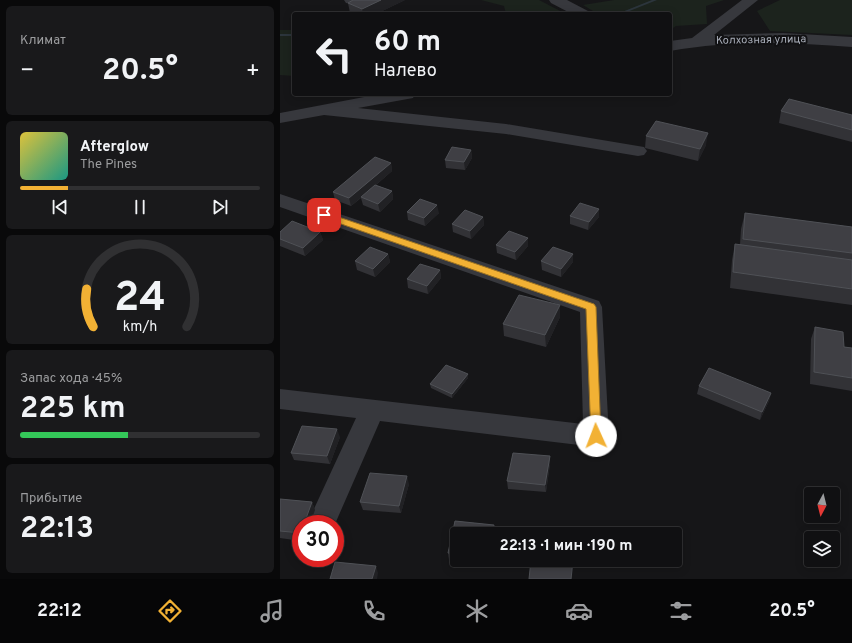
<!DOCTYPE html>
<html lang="ru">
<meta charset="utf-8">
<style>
body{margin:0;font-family:Overpass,sans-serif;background:#19191b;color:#f1f3f6;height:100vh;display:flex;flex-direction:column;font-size:15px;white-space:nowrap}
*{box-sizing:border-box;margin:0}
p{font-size:13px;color:#9c9d9f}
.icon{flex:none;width:22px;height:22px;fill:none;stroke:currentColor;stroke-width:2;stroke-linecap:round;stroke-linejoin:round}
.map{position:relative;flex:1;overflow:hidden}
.side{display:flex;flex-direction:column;gap:6px;padding:6px;background:#09090a;width:280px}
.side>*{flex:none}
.banner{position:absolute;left:12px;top:12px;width:380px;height:84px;border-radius:4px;box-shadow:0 2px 10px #0003,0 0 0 1px #303032;background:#101012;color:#f1f3f6;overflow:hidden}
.needle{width:26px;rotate:187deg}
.tools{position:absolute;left:524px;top:487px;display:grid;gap:8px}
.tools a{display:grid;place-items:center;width:36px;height:36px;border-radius:4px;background:#101012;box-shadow:0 2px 10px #0003,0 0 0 1px #303032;font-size:20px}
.speed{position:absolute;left:12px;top:515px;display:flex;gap:8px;font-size:20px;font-weight:700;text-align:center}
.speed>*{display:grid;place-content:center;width:52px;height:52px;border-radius:50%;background:#101012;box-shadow:0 2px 10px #0003,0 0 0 1px #303032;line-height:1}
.speed .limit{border:6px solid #d22;background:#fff;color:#111}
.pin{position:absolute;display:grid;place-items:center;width:34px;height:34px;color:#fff;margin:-17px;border-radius:8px;box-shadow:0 2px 6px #0006}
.me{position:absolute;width:44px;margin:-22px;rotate:358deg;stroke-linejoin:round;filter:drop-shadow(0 0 3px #0008)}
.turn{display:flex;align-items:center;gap:14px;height:84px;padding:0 16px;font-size:18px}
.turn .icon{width:52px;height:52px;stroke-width:2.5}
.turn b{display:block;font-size:28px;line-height:34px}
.big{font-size:30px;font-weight:700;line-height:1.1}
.side .tile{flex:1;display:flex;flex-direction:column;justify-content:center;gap:6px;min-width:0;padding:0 14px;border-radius:6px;background:#19191b}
.side .dial{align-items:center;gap:0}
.dial svg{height:104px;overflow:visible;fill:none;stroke:#303032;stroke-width:7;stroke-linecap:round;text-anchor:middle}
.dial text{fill:#f1f3f6;stroke:none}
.song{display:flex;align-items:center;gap:12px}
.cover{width:48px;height:48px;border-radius:6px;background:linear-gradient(135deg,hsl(50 70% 55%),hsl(170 70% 35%))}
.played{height:4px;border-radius:2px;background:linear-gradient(90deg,#f2b134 20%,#303032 20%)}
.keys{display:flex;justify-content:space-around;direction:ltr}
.heat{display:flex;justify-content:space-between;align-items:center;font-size:22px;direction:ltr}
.charge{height:6px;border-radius:3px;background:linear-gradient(90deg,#34c759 45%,#303032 0)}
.trip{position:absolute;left:170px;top:527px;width:232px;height:40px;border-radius:4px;background:#101012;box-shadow:0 2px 10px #0003,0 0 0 1px #303032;font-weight:700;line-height:40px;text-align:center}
.menu{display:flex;height:64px;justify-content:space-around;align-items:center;background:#060607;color:#9c9d9f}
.menu .icon{width:28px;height:28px}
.menu .current{color:#f2b134}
.menu b{font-size:18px;color:#f1f3f6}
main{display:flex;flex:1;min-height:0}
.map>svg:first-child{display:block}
.green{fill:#1c231d}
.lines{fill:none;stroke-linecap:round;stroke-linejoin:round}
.stream{fill:#2c353c;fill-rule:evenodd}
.minor{fill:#37383d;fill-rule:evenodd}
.wall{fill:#323236}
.shaded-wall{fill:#212124}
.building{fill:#3f3f44;stroke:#4f5156}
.route{fill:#f2b134;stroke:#9d7322}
.labels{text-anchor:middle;stroke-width:4;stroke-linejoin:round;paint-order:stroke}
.far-street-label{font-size:11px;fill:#a8adb8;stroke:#111113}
</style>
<main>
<section class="side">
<div class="tile"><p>Климат</p>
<div class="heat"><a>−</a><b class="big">20.5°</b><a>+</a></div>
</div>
<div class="tile">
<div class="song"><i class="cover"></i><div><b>Afterglow</b><p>The Pines</p></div></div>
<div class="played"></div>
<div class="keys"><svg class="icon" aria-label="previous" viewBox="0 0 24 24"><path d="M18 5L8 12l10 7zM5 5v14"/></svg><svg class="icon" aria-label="pause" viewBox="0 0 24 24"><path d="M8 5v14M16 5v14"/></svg><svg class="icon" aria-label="next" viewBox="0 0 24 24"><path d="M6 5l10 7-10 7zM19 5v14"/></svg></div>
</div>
<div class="tile dial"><svg viewBox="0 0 100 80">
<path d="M14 69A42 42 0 1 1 86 69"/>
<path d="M14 69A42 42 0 0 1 9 40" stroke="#f2b134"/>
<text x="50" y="56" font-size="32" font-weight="700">24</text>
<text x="50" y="72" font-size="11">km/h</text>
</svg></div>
<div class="tile"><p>Запас хода · 45%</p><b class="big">225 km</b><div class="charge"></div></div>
<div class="tile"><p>Прибытие</p><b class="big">22:13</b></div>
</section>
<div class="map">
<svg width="572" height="579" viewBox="0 0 572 579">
<rect width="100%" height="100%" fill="#161618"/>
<path class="green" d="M201 0H259L286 14H226L224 6Z
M334 0H444L426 6 427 24 396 26 390 30V14H318L303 5Z
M500 0H572V35L490 31 477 11Z
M0 30H14V76L0 75Z"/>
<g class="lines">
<path class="stream" d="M372 0H377L342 14H337Z
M0 34H14V36H0Z"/>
<path class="minor" d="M64 0H79L77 3 71 4 66 3Z
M269 0H287L308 11 310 14H292L271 3Z
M462 0H478L434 35 503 33 572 37V47C511 42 451 40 390 51V41L412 38Z
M100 94H135L133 98 78 108 226 124 364 147 367 151 364 155 358 156 226 134 44 115 0 123V113Z
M0 194 319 301 322 307 329 436 325 444 316 447 100 421 55 524H27L76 418 0 409V389L303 424 300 312 0 207Z"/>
</g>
<path class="wall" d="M125 0 96 14H72L70 13 68 3Z
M501 111 572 115V142L499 123Z
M366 136 426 145 418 161 365 148Z
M191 150 192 158 185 170 166 168 165 160Z
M111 163 112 171 96 185 112 191 113 199 100 212 83 205 81 198 71 206 55 200 53 192Z
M319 209V217L308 230 290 224V216Z
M127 212 159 213 145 226 128 220Z
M465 213 572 227V305L450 288 452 260 455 244 460 245 461 229Z
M203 217 204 225 191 239 173 232 172 224Z
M0 232H40L43 240 25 256 0 246Z
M216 245 248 246 236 260 217 253Z
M108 254 110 262 95 277 77 270 75 261Z
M261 261 293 262 281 277 262 270Z
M160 270 161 278 148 294 128 288 127 279Z
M280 317 266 347 224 336 223 324Z
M535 327 564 347 572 348V391L530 384 531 339Z
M188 374V378L172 398 151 388 150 384Z
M419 386 491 393 489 401 480 420 417 394Z
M60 437 50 464 14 460 11 453Z
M270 456V464L266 492 228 489 227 481Z
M129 484 121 513 83 510 80 502Z
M0 499 32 502 35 510 21 524V541L0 538Z
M175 521 214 525 215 534H177V560H210L209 565 169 560 168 553Z"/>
<path class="shaded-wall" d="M101 0H125L96 14H83L82 9Z
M428 133 426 145 418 161 420 149Z
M191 150 192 158 185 170 184 162Z
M111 163 112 171 71 206 69 198Z
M112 191 113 199 100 212 98 204Z
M157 205 159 213 145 226 144 218Z
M319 209V217L308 230 309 222Z
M203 217 204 225 191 239 190 231Z
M40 232 43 240 25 256 23 248Z
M248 238V246L236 260 235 252Z
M108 254 110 262 95 277 93 269Z
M293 254V262L281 277V269Z
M160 270 161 278 148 294 147 286Z
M280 305V317L266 347 265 335Z
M188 374V378L172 398V394Z
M491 393 489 401 480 420 482 412Z
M57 429 60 437 50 464 47 456Z
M270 456V464L266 492 265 485Z
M127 476 129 484 121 513 119 506Z
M32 502 35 510 30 524H24Z
M214 525 215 534H213Z
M293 560 292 579H291Z
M96 566 98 573 97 579H92Z"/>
<path class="building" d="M73 0H101L82 9 68 3Z
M509 99 572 115V130L501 111Z
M376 121 428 133 420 149 366 136Z
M172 147 191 150 184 162 165 160Z
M95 157 111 163 69 198 53 192Z
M95 185 112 191 98 204 81 197Z
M140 199 157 205 144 218 127 212Z
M300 203 319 209 309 222 290 216Z
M185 210 203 217 190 231 172 224Z
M465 213 572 227V253L463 239Z
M12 221 40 232 23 248 0 239V232Z
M229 231 248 238 235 252 216 245Z
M455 244 572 260V289L453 272Z
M90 247 108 254 93 269 75 261Z
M273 247 293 254 281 269 261 261Z
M140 264 160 270 147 286 127 279Z
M239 295 280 305 265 335 223 324Z
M535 327 563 332 564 347 572 348V378L534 372Z
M166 365 188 374 172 394 150 384Z
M429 368 491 393 482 412 419 386Z
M22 426 57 429 47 456 11 453Z
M233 453 270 456 265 485 227 481Z
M90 473 127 476 119 506 80 502Z
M0 499 32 502 24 524H21V533L0 531Z
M175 521 214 525 213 534H177V554L168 553Z
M251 560H293L291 579H249Z
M55 562 96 566 92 579H50Z"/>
<path class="route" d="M44 212 314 304 316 307 321 436 320 439 316 441 312 439 311 436 306 309 41 217 40 215Z"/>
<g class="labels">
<g class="far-street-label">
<text transform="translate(481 39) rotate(-1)" y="4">Колхозная улица</text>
</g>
</g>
</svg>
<div class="tools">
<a><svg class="needle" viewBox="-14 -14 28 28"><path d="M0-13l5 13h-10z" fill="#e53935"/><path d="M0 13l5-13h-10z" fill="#9c9d9f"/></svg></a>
<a><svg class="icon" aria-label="layers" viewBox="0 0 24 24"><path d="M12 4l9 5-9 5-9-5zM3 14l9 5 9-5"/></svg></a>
</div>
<div class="speed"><div class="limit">30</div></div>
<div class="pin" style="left:44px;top:215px;background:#d93025"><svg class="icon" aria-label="arrive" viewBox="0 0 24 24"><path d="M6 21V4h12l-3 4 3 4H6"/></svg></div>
<svg class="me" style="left:316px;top:436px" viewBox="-20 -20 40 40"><circle r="19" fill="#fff"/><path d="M0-13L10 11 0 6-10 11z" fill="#f2b134"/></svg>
<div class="trip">22:13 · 1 мин · 190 m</div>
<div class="banner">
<div class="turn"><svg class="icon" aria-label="left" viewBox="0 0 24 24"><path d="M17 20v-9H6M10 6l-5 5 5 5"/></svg><div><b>60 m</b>Налево</div></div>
</div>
</div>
</main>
<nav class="menu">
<b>22:12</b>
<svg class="icon current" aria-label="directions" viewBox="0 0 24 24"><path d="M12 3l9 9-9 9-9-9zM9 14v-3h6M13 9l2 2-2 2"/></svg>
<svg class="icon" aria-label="music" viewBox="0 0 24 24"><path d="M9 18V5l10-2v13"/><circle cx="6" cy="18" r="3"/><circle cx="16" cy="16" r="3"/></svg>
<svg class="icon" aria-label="phone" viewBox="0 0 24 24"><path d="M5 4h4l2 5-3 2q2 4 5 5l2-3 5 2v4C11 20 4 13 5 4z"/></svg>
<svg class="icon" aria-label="climate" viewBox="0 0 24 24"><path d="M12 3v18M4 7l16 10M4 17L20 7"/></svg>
<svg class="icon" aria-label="car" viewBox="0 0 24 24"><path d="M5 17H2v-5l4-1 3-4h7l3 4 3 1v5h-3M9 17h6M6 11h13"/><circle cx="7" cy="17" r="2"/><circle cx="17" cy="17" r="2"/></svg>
<svg class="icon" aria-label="filters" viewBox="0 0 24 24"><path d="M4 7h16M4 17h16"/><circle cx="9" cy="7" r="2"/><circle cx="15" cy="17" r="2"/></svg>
<b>20.5°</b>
</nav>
